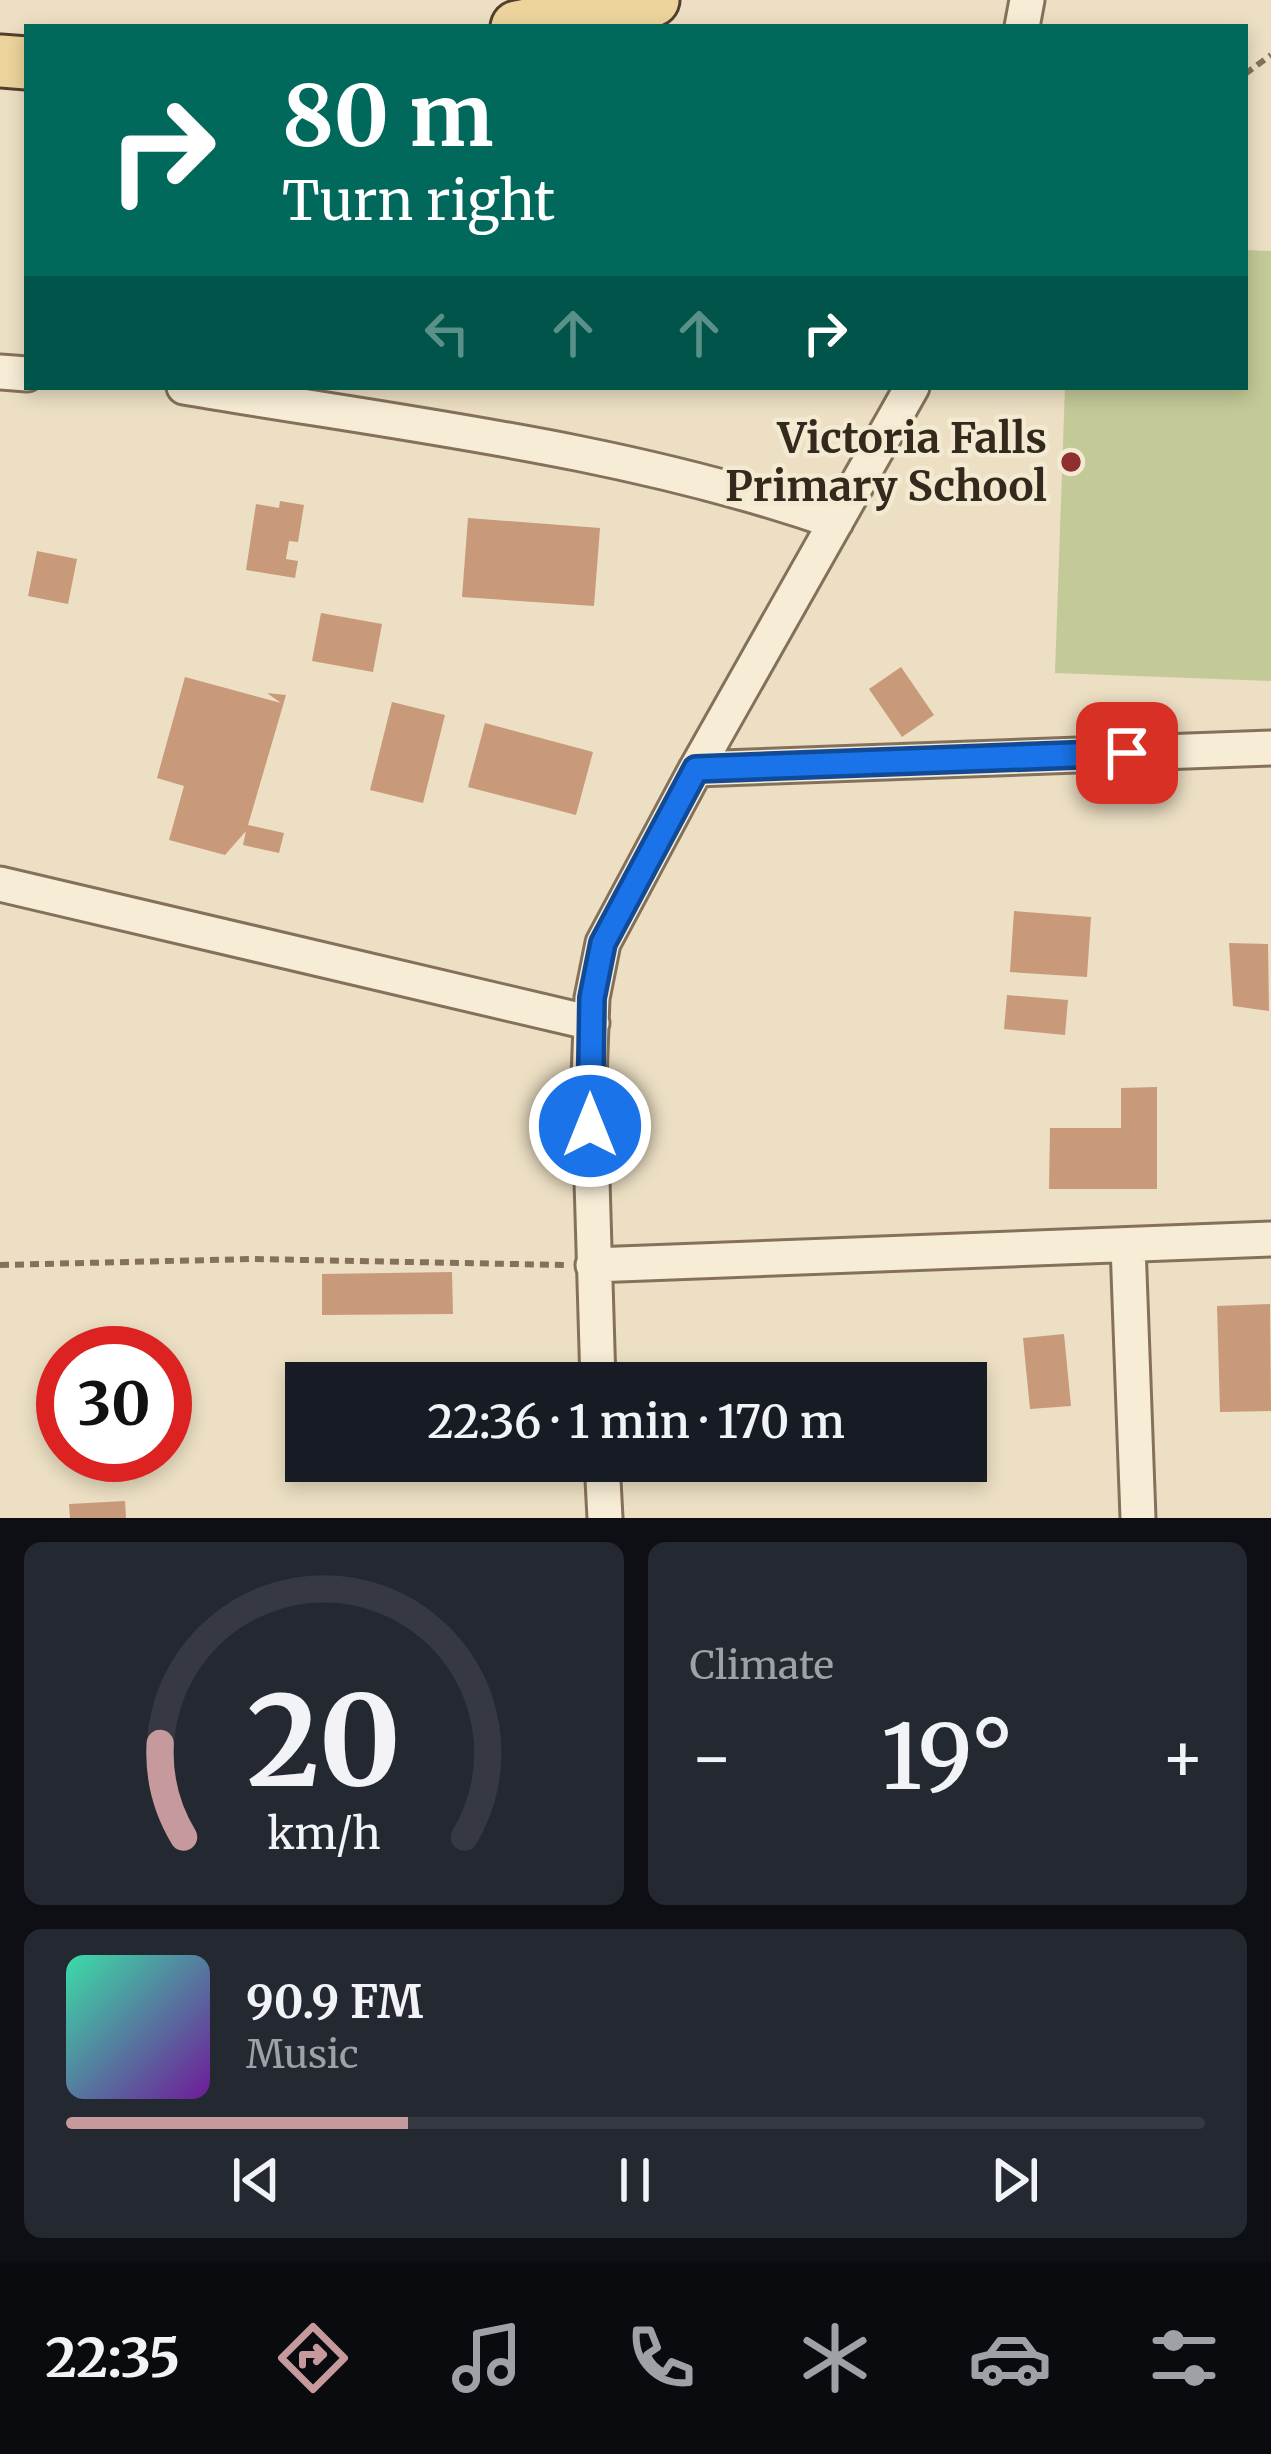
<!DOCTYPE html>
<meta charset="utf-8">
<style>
body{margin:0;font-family:Merriweather,serif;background:#242831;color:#f1f3f6;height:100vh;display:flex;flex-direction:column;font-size:45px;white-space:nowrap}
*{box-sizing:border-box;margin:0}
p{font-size:39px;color:#9ea1a6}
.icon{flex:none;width:66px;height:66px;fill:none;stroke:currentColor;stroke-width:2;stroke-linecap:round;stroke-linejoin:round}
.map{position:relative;height:1518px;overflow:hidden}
.panel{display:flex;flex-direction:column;gap:24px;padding:24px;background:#0d0f14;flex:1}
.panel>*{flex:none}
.top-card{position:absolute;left:24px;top:24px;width:1224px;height:366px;border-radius:0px;box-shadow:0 6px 18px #0003;background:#00695c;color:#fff;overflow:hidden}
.speed{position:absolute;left:36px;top:1326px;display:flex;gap:24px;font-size:60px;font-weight:700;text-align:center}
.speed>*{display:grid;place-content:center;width:156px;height:156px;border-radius:50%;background:#171b24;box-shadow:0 6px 18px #0003;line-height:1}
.speed .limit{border:18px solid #d22;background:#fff;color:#111}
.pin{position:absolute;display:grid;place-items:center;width:102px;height:102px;color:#fff;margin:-51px;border-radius:24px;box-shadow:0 6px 18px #0006}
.me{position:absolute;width:132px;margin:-66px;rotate:0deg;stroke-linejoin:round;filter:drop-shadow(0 0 9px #0008)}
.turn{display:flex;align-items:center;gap:42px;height:252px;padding:0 60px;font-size:54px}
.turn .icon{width:156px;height:156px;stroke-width:2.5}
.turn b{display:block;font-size:84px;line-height:102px}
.lanes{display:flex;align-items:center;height:114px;padding:0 60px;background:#0003;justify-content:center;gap:60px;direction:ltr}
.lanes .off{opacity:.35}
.big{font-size:90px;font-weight:600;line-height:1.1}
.panel .widget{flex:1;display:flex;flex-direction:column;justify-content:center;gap:18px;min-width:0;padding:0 42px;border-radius:18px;background:#242831}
.panel .dial{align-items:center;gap:0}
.dial svg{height:312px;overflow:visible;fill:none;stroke:#363941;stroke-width:7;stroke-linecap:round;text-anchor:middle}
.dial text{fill:#f1f3f6;stroke:none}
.song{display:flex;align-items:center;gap:36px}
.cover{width:144px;height:144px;border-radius:18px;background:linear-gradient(135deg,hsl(160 70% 55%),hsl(280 70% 35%))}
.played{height:12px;border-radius:6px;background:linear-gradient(90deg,#c69a9c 30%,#363941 30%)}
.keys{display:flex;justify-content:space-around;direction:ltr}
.heat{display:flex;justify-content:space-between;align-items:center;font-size:66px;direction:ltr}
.panel .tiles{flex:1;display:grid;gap:24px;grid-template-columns:1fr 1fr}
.widget:last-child{grid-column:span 2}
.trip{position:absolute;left:285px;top:1362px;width:702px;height:120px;border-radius:0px;background:#171b24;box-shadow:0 6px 18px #0003;font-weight:600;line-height:120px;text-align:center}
.dock{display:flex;height:192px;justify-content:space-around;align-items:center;background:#090b0e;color:#9ea1a6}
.dock .icon{width:84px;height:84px}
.dock .active{color:#c69a9c}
.dock b{font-size:54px;color:#f1f3f6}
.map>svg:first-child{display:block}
.green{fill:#c3c997}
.building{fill:#c89a7a}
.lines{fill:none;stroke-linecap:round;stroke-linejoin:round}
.street-casing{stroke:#85715b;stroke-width:39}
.primary-casing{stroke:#533f2f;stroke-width:57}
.path{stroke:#85715b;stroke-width:6;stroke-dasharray:9 6;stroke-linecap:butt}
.street{stroke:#f7edd6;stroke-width:33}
.primary{stroke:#edd49c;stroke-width:51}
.route-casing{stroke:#114b97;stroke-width:30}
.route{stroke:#1a73e8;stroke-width:21}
.poi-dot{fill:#912e2f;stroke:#f3ead2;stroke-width:4.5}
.labels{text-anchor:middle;stroke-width:9;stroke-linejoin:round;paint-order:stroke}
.poi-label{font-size:42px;font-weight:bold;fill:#35291e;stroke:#f3ead2;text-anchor:end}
</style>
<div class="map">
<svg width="1271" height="1518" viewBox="0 0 1271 1518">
<rect width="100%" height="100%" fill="#ecdfc3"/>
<path class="green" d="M1245 250 1271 251V681L1055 673 1065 387H1245Z"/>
<path class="building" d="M280 501 304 505 298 542 289 541 286 559 298 561 295 578 246 570 256 504 279 508Z
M468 518 600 528 594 606 462 597Z
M37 551 77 559 68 604 28 596Z
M321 613 382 624 373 672 312 661Z
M901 667 934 715 902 737 869 689Z
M185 677 281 703 267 693 286 695 248 825 284 833 279 853 243 845 246 831 225 855 169 840 184 786 157 778Z
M392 702 445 715 423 803 370 790Z
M485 723 593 752 576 815 468 787Z
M1014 911 1091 917 1087 977 1010 972Z
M1229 943 1268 944 1269 1011 1233 1006Z
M1007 995 1068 1000 1065 1035 1004 1029Z
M1157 1087V1189H1049L1050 1128H1121V1088Z
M452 1272 453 1314 322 1315V1274Z
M1270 1304 1271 1411 1220 1412 1217 1306Z
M1064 1334 1071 1406 1030 1409 1023 1338Z
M125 1501 126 1518H70L69 1504Z"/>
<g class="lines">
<g class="street-casing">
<path id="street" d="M1022 27 1027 0
M0 372 27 374
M184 387C403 424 627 449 836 522
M696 769 912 387
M0 884 592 1023
M1128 1245 1138 1518
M593 1265 1271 1239
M598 1383 589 1079 592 998 603 943 696 769 1271 748
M602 1461 605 1518"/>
</g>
<g class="primary-casing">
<path id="primary" d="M517 27 653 0
M0 61 27 63"/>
</g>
<path class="path" d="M1245 74 1271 55
M0 1265 253 1259 566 1265"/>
<use href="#street" class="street"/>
<use href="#primary" class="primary"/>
</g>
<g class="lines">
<g class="route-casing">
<path id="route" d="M590 1126 592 998 603 943 696 769 1127 753"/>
</g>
<use href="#route" class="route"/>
</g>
<circle class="poi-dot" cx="1071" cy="462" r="12"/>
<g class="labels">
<g class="poi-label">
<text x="1047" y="453">Victoria Falls<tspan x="1047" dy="48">Primary School</tspan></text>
</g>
</g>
</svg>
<div class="speed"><div class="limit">30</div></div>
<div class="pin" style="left:1127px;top:753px;background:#d93025"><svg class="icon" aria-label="arrive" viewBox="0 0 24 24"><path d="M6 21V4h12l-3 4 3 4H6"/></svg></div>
<svg class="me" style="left:590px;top:1126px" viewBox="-20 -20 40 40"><circle r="17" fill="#1a73e8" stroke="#fff" stroke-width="3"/><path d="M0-11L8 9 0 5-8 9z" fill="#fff"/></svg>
<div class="trip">22:36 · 1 min · 170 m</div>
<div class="top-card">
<div class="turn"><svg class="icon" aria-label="right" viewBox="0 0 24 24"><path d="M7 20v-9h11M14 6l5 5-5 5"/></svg><div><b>80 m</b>Turn right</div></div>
<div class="lanes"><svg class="icon off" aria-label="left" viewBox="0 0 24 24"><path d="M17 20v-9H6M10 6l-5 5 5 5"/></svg><svg class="icon off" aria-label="ahead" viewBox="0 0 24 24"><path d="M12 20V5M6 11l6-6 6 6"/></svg><svg class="icon off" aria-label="ahead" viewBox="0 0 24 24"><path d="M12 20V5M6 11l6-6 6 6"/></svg><svg class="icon" aria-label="right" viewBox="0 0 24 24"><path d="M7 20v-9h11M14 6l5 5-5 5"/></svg></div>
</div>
</div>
<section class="panel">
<div class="tiles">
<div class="widget dial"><svg viewBox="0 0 100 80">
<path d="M14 69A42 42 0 1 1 86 69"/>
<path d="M14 69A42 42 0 0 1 8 45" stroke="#c69a9c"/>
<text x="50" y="56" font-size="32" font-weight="700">20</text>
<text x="50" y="72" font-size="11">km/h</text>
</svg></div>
<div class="widget"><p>Climate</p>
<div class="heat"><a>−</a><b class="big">19°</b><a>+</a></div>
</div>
<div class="widget">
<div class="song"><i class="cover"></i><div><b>90.9 FM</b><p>Music</p></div></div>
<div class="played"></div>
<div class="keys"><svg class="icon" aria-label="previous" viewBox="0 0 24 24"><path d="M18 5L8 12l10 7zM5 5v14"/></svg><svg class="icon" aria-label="pause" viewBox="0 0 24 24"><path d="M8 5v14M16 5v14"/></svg><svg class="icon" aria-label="next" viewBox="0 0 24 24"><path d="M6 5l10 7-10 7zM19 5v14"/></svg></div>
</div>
</div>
</section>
<nav class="dock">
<b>22:35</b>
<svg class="icon active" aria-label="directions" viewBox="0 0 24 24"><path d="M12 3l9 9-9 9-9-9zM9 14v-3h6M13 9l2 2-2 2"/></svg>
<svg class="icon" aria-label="music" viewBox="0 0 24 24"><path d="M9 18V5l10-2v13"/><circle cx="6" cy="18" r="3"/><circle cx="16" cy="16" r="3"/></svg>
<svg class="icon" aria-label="phone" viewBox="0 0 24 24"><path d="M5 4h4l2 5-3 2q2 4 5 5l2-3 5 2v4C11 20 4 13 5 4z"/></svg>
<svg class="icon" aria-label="climate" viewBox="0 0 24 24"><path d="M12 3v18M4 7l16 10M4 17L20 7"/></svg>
<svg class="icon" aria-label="car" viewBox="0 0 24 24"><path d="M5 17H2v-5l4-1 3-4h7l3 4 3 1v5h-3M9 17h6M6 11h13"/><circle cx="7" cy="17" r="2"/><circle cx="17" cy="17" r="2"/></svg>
<svg class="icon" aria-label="filters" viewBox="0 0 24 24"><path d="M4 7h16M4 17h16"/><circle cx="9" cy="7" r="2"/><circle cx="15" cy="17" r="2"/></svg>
</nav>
